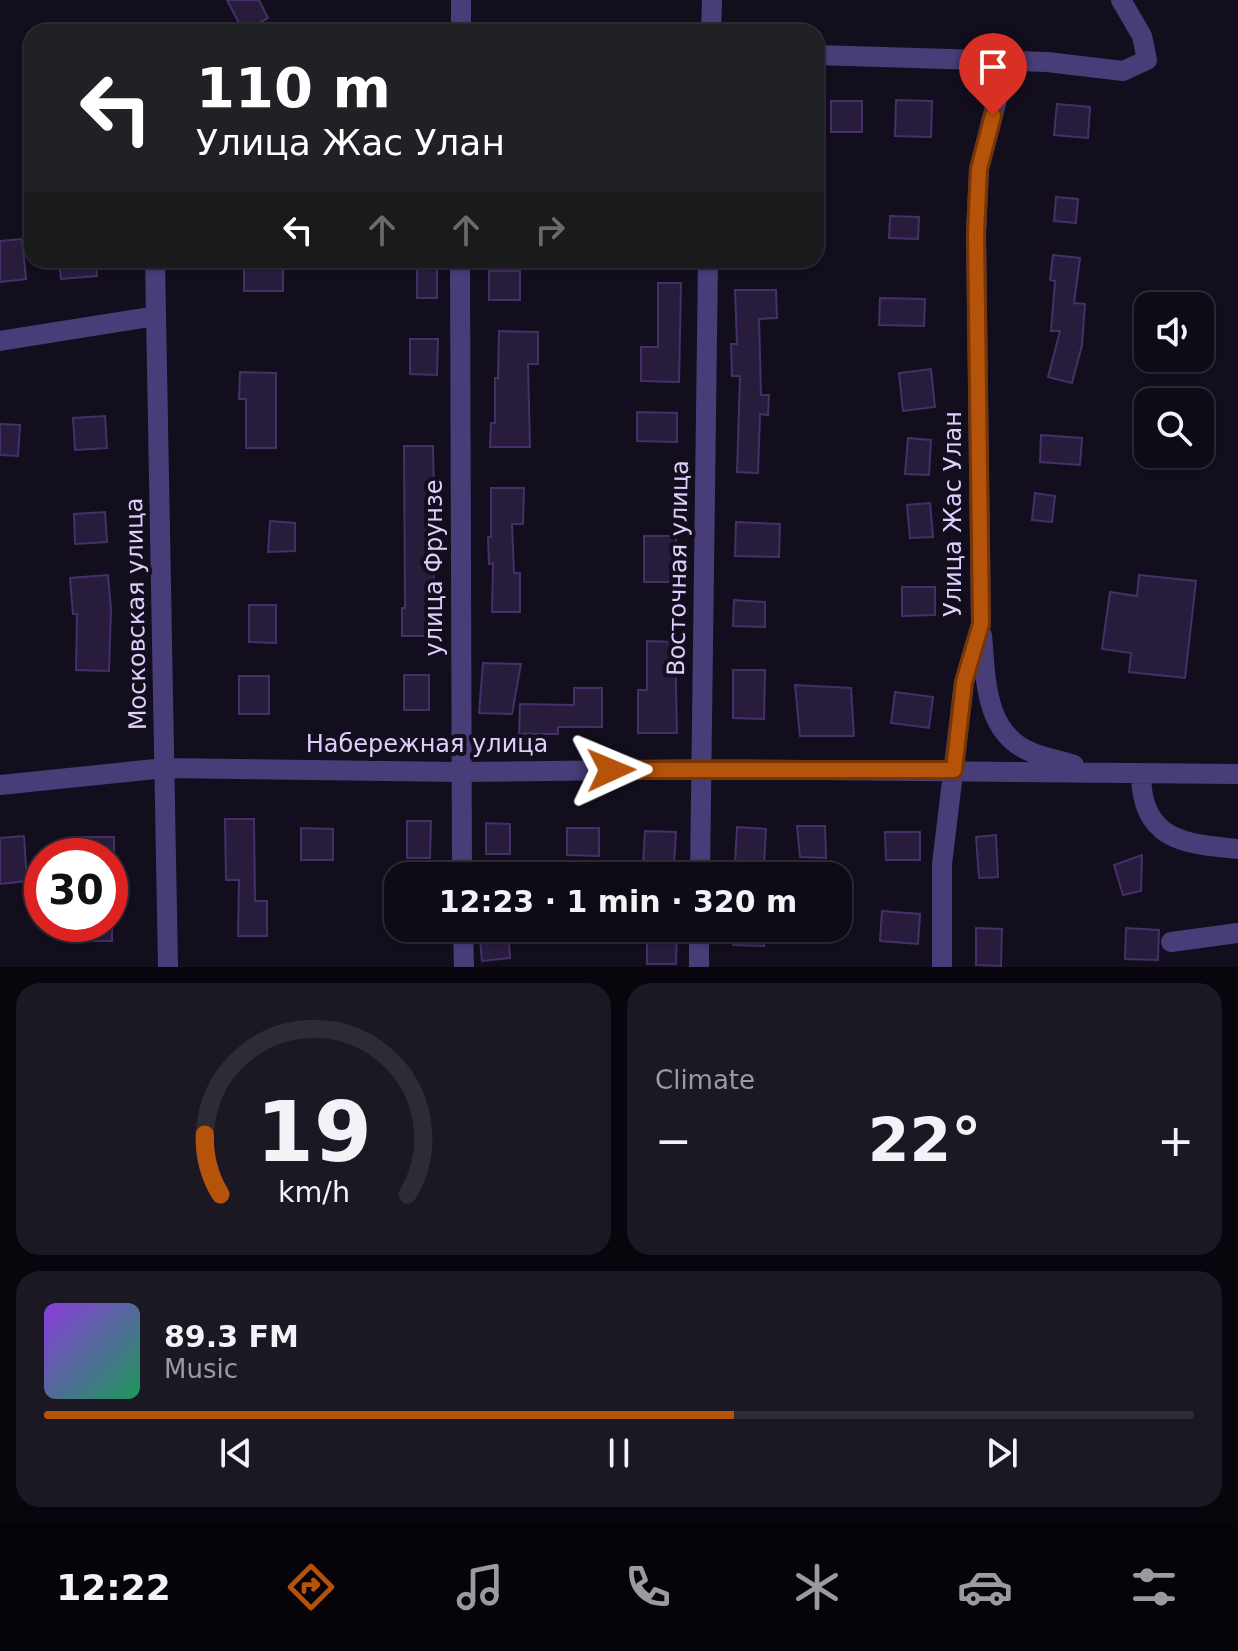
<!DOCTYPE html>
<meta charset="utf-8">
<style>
body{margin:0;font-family:"DejaVu Sans",sans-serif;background:#1c1823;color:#f1f3f6;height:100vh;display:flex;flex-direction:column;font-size:30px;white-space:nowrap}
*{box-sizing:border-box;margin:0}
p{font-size:26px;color:#9b9aa1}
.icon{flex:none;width:44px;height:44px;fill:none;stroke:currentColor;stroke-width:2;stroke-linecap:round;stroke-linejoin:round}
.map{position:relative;height:967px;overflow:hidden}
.drawer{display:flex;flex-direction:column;gap:16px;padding:16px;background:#08060c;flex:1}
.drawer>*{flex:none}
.banner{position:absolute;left:24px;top:24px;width:800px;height:244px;border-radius:24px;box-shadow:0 2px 6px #0004,0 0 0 2px #2e2b35;background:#202124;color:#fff;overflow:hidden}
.controls{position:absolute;left:1134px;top:292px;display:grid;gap:16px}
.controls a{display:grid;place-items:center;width:80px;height:80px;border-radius:16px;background:#0e0a16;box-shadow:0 2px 6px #0004,0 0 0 2px #2e2b35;font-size:40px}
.speed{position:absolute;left:24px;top:838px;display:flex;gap:16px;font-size:40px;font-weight:700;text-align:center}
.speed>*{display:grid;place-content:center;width:104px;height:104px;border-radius:50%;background:#0e0a16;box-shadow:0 2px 6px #0004,0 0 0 2px #2e2b35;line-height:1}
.speed .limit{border:12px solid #d22;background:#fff;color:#111}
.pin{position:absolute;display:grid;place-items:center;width:68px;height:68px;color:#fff;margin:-82px -34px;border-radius:50% 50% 50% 0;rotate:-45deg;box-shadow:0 0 8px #0007}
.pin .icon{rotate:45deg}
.me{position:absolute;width:88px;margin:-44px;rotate:89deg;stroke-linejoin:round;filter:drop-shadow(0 0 6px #0008)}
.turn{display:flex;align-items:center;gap:28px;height:168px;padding:0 40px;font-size:36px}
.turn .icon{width:104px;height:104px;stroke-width:2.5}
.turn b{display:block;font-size:56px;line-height:68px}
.lanes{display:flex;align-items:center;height:76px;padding:0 40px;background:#0003;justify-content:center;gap:40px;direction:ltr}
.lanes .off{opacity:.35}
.big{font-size:60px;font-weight:700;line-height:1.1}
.drawer .widget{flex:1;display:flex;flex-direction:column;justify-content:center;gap:12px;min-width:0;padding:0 28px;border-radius:24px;background:#1c1823}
.drawer .dial{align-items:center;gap:0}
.dial svg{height:208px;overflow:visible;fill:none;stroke:#2e2b35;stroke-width:7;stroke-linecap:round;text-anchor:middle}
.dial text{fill:#f1f3f6;stroke:none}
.song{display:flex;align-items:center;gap:24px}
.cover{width:96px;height:96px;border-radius:12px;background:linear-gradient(135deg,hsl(270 70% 55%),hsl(150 70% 35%))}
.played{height:8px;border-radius:4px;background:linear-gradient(90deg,#b45309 60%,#2e2b35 60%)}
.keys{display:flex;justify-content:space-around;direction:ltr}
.heat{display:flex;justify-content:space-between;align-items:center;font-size:44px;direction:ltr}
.drawer .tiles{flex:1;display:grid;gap:16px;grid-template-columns:1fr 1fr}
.widget:last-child{grid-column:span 2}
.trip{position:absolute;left:384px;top:862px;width:468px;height:80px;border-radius:24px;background:#0e0a16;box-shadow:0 2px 6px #0004,0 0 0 2px #2e2b35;font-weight:700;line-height:80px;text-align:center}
.tab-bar{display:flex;height:128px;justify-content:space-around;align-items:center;background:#060409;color:#9b9aa1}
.tab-bar .icon{width:56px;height:56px}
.tab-bar .active{color:#b45309}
.tab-bar b{font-size:36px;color:#f1f3f6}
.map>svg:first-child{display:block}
.building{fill:#281c3d;stroke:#443067;stroke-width:2}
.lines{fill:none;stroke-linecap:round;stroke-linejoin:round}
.minor{stroke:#493d79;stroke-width:20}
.route-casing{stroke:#753606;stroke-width:20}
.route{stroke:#b45309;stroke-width:14}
.labels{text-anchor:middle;stroke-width:8;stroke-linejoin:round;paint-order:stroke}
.street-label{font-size:24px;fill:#dccffb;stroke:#130e1e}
</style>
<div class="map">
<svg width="1238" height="967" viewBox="0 0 1238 967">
<rect width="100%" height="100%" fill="#130e1e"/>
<path class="building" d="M227 0H259L268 18 243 31Z
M896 100 932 101 931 137 895 136Z
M831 101H862V132H831Z
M1057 104 1090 107 1088 138 1054 135Z
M1056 197 1078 199 1076 223 1054 221Z
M890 216 919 217 918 239 889 238Z
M22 239 26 279 0 282V241Z
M1053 255 1080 258 1074 303 1085 304 1082 345 1072 383 1048 377 1060 331H1051L1055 281 1050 280Z
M59 260H96L97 276 61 279Z
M417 260H437V298H417Z
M244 264H283V291H244Z
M489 271H520V300H489Z
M658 283H681L679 382 641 381V347H658Z
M735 290H776L777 318 759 319 761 395H769L768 415 760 414 758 473 737 472 740 376H732L731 344H737Z
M880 298 925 299 924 326 879 325Z
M499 331 538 332V364H528L530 447H490L491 423H495V378H498Z
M410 339H438L437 375 410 374Z
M931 369 935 407 903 411 899 373Z
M240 372 276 373V448H246V399H239Z
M637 412 677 413V442L637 441Z
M105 416 107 448 75 450 73 418Z
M0 424 20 425 18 456 0 455Z
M1041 435 1082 438 1080 465 1040 462Z
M908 438 931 440 929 475 905 474Z
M404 446H433L435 538 433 599H429L428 636H402V608H405Z
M491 488H524L523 524H512L514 573H520V612H492L493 563 489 564 488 537H491Z
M1035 493 1055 496 1052 522 1032 520Z
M930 503 933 537 910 538 907 505Z
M105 512 107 542 75 544 74 514Z
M270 521 295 523V551L268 552Z
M736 522 780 524 779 557 735 556Z
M644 536H676L675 582H644Z
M108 575 111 609 109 671 76 670 77 614H73L70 578Z
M1139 575 1196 581 1185 678 1129 672 1131 653 1102 649 1110 592 1137 596Z
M902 587H935V615L902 616Z
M734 600 765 602V627L733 626Z
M249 605H276V643L249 642Z
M647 641 675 642 677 733H638V690H647Z
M483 663 521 664 512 714 479 713Z
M733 670H765L764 719 733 718Z
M404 675H429V710H404Z
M239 676H269V714H239Z
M795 685 851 688 854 736H800Z
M574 688H602V727H558V734H519L520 704 574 705Z
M895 692 933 697 929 728 891 723Z
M225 819H254L255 901H267V936H238L239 880H226Z
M407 821H431L430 858H407Z
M486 823 510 824V854H486Z
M797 826H825L826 858 800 857Z
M737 827 766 829 764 865 735 863Z
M301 828 333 829V860H301Z
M567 828H599V856L567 855Z
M645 831 676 832 674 866 643 865Z
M885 832H920V860H886Z
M996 835 998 877 979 878 976 837Z
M24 836 27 881 0 884V838Z
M77 837H114V856H77Z
M1142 855 1141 891 1123 895 1114 865Z
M882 911 920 914 918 944 880 941Z
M76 924H112V941H76Z
M508 928 510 958 482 961 479 929Z
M647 928H677L676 964H647Z
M734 928H764V946L733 945Z
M976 928 1002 929 1001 966 976 965Z
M1126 928 1159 930 1158 960 1125 959Z"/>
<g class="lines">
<path class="minor" d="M461 32V0
M711 32 712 0
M816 55 1047 62 1123 71 1147 60 1142 36 1121 0
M155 260 168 967
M460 260 462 876
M0 341 156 316
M982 635C986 678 984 733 1031 752 1045 758 1060 760 1074 765
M1141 773C1141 840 1183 844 1238 849
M0 785 165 768 460 772 702 769 1238 774
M700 876 708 260
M463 928 464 967
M1171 942 1238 933
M699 967V928
M942 967V864L964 682 981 624 976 233 979 169 1007 61"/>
</g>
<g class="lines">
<g class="route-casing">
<path id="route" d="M611 770H954L964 682 981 624 976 233 979 169 993 115"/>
</g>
<use href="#route" class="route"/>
</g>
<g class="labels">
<g class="street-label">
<text transform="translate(953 514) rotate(-90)" y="8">Улица Жас Улан</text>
<text transform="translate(434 568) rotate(-90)" y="8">улица Фрунзе</text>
<text transform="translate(678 568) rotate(-89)" y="8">Восточная улица</text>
<text transform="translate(136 614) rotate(-91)" y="8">Московская улица</text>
<text x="427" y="752">Набережная улица</text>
</g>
</g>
</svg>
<div class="controls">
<a><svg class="icon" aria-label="sound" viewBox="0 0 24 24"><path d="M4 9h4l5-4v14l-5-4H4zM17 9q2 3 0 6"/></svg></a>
<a><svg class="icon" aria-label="search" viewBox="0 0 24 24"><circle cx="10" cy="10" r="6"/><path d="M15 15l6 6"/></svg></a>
</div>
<div class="speed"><div class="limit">30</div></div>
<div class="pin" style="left:993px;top:115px;background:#d93025"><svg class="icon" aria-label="arrive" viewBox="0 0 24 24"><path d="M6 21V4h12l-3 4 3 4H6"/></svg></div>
<svg class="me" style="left:611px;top:770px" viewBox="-20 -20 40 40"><path d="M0-17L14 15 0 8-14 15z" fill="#b45309" stroke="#fff" stroke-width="4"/></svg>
<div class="trip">12:23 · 1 min · 320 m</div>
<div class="banner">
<div class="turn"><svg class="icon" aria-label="left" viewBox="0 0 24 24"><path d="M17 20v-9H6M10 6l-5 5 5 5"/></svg><div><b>110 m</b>Улица Жас Улан</div></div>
<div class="lanes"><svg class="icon" aria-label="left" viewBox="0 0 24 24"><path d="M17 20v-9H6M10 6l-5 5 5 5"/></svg><svg class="icon off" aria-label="ahead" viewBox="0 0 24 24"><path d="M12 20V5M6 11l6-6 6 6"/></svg><svg class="icon off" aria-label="ahead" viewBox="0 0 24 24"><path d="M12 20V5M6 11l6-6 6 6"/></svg><svg class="icon off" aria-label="right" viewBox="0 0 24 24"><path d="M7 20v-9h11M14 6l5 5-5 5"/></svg></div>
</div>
</div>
<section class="drawer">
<div class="tiles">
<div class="widget dial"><svg viewBox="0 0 100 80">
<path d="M14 69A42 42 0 1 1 86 69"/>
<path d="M14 69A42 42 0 0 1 8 46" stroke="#b45309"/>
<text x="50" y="56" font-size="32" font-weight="700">19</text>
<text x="50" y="72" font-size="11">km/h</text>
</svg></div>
<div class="widget"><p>Climate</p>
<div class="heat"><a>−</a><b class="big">22°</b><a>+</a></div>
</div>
<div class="widget">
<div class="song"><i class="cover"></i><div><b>89.3 FM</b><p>Music</p></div></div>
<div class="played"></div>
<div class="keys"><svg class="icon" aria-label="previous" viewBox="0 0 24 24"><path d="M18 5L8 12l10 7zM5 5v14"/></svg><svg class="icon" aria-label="pause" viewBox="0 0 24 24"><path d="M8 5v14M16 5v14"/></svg><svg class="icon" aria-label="next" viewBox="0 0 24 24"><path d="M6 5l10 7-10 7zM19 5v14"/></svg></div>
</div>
</div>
</section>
<nav class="tab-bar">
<b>12:22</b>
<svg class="icon active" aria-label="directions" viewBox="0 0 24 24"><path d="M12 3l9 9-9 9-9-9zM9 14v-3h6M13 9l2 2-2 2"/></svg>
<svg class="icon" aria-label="music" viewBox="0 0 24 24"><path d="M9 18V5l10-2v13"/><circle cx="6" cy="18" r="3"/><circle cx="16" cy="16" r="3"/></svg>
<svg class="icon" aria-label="phone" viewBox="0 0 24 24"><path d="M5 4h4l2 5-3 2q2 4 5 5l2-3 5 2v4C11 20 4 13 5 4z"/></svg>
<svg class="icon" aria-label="climate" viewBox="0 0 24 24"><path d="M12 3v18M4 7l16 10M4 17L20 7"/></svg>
<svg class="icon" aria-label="car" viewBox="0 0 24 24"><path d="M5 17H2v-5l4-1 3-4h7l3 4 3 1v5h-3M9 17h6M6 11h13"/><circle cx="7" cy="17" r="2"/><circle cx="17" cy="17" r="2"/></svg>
<svg class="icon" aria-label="filters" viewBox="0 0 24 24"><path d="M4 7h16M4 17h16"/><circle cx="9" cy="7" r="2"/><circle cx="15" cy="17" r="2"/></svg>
</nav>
